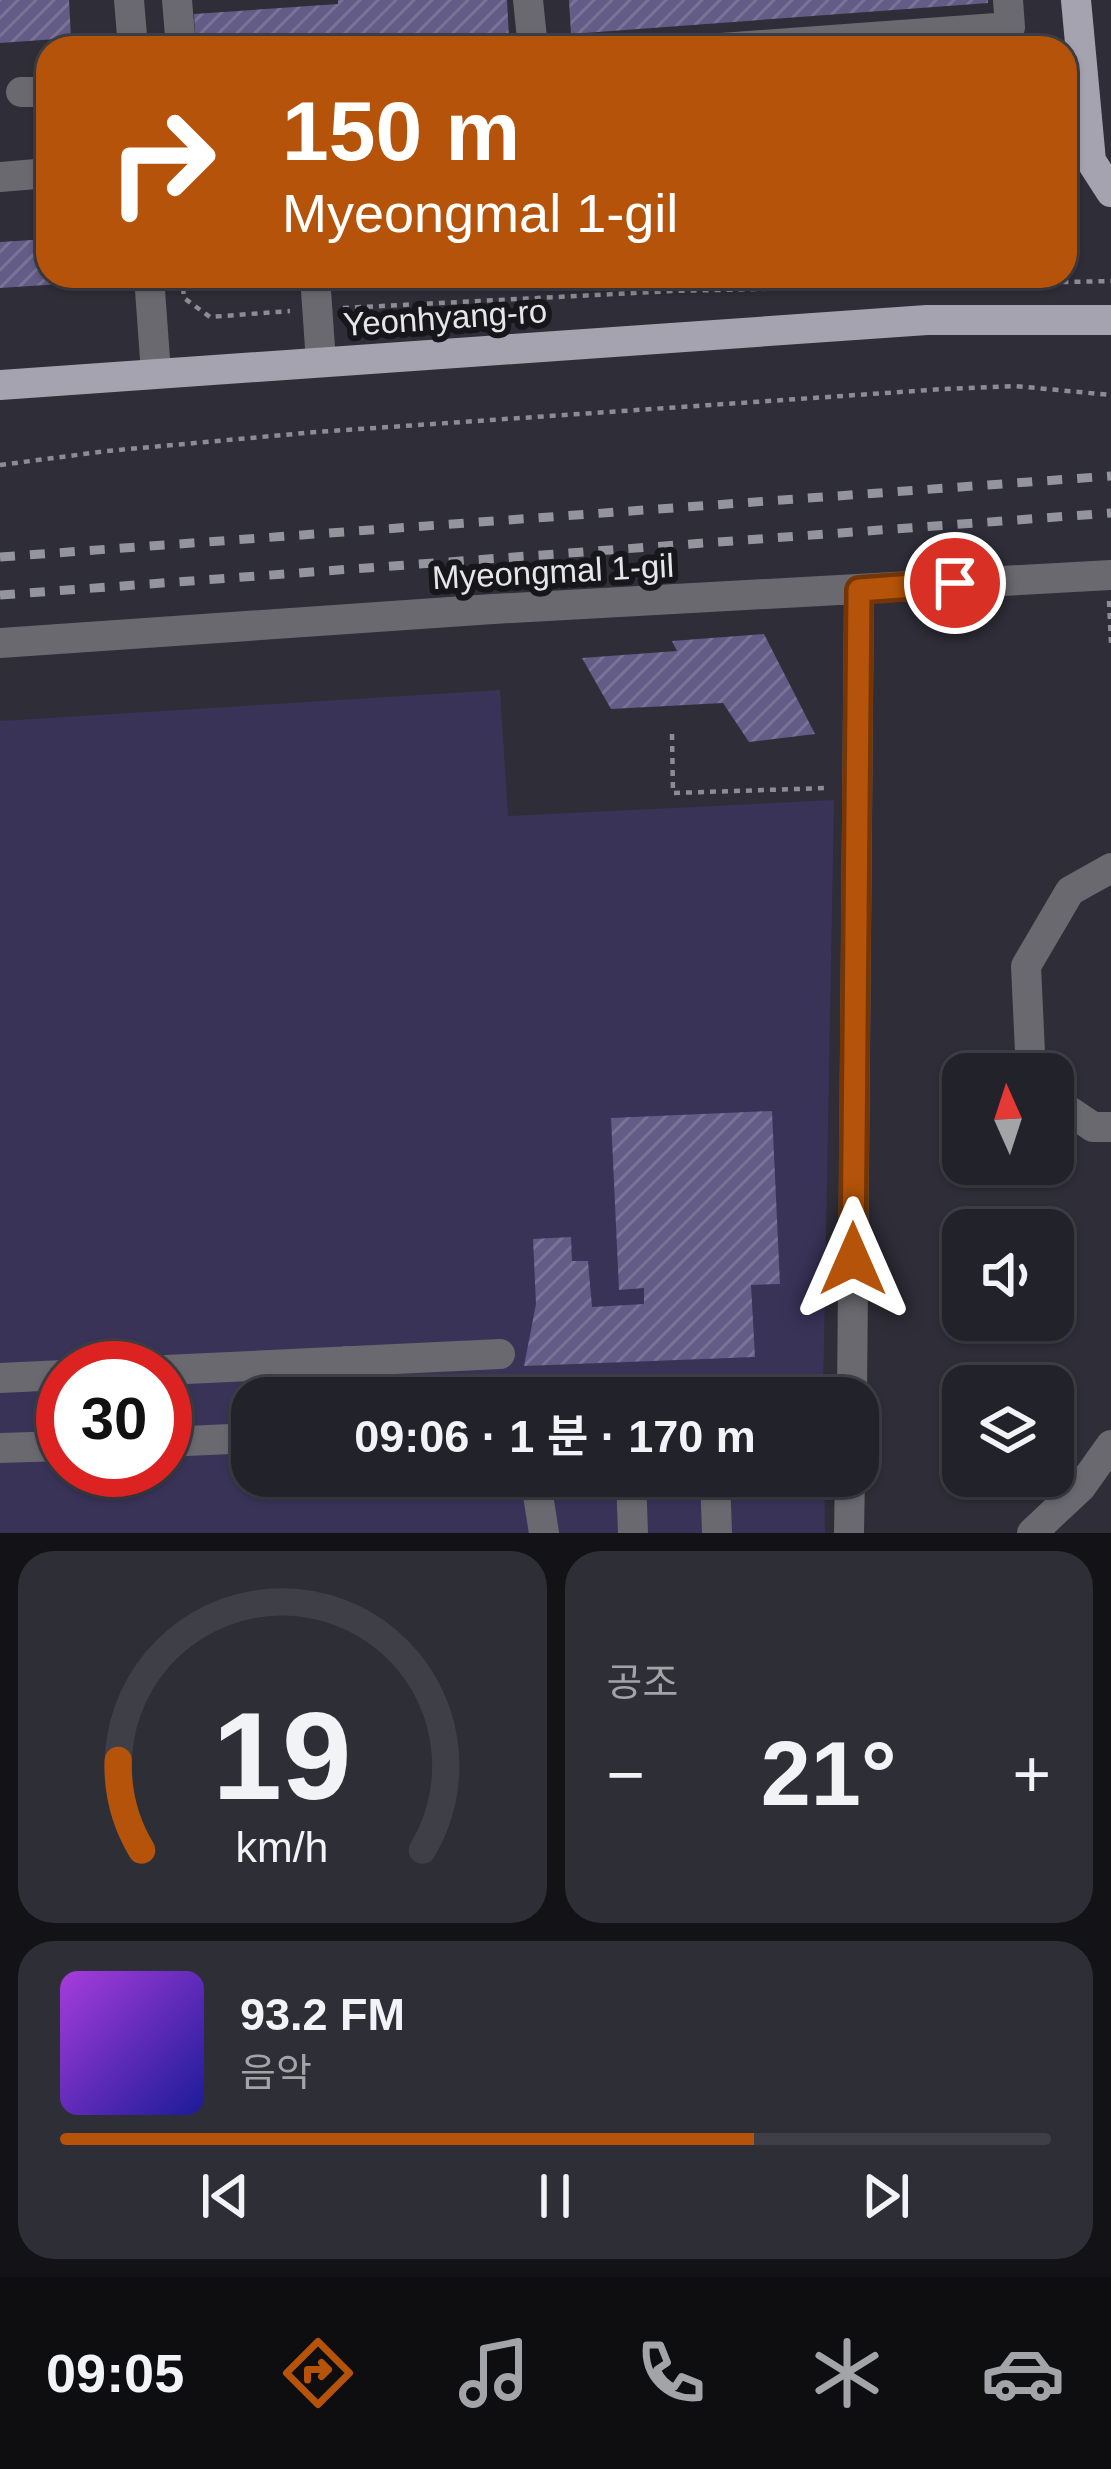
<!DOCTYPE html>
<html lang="ko">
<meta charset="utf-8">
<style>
body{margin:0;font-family:Arial,"Noto Sans KR",sans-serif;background:#2e2f36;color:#f1f3f6;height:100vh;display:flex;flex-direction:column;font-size:45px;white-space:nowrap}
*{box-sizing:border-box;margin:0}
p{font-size:39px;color:#a2a4a8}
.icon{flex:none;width:66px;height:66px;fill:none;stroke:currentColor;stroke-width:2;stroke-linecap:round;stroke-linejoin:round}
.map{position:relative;height:1533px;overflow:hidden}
.sheet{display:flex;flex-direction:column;gap:18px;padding:18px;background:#131317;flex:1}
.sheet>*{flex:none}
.guide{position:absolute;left:36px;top:36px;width:1041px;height:252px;border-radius:36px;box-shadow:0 3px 9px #0004,0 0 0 3px #3f3f47;background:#b45309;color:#fff;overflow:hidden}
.needle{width:78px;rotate:357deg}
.tools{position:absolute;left:942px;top:1053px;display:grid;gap:24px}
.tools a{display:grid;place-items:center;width:132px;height:132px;border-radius:24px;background:#22222a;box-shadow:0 3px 9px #0004,0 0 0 3px #3f3f47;font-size:60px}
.speed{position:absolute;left:36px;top:1341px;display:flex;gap:24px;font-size:60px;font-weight:700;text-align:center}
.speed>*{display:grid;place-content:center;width:156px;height:156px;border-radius:50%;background:#22222a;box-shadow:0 3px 9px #0004,0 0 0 3px #3f3f47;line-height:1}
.speed .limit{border:18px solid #d22;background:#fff;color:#111}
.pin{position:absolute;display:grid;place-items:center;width:102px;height:102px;color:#fff;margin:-51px;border:6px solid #fff;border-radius:50%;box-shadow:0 3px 12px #0007}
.me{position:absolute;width:132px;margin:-66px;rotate:0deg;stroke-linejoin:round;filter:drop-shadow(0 0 9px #0008)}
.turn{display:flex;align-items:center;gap:42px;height:252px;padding:0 48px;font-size:54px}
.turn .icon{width:156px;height:156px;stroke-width:2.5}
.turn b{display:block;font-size:84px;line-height:102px}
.big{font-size:90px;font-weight:600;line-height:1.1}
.sheet .tile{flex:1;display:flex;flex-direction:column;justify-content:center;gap:18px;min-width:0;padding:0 42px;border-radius:36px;background:#2e2f36}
.sheet .dial{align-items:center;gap:0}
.dial svg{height:312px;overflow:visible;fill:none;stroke:#3f3f47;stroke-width:7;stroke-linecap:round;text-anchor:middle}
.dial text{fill:#f1f3f6;stroke:none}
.song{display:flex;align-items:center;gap:36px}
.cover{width:144px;height:144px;border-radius:18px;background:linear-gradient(135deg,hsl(280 70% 55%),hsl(240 70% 35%))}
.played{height:12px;border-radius:6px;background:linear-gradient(90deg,#b45309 70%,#3f3f47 70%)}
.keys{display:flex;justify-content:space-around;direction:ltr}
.heat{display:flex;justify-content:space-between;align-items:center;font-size:66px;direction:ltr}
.sheet .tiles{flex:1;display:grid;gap:18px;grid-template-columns:1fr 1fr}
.tile:last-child{grid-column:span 2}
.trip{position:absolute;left:231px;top:1377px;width:648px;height:120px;border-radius:36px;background:#22222a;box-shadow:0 3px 9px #0004,0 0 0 3px #3f3f47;font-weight:600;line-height:120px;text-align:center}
.tabs{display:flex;height:192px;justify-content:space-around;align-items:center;background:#0e0e11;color:#a2a4a8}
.tabs .icon{width:84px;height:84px}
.tabs .current{color:#b45309}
.tabs b{font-size:54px;color:#f1f3f6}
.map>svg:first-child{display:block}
.garden{fill:#393358;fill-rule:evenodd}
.building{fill:url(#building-hatch)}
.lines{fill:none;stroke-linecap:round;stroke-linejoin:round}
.path{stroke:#8d8c95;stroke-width:4.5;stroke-dasharray:6 6;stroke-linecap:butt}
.minor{stroke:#6a696f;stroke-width:30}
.major{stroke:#a4a3af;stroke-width:30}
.rail{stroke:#94949d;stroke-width:9;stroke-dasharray:15 15;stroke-linecap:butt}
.route-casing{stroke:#753606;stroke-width:30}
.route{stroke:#b45309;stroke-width:21}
.labels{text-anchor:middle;stroke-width:12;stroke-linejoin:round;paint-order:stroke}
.street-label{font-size:33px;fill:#e5e5ec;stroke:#16161b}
</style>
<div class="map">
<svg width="1111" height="1533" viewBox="0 0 1111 1533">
<defs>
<pattern id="building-hatch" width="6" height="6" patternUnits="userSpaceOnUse" patternTransform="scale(3)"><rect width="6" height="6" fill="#625c86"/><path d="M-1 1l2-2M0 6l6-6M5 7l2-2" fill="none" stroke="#787397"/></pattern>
</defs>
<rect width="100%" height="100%" fill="#2e2d38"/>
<path class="garden" d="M500 690 508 816 834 800 823 1398H252V1476H824L825 1533H0V721ZM63 1368H165V1470H63Z"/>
<path class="building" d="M0 0H69L71 38 0 43Z
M338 0H507L509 38 361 48H196L194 14 338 4Z
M569 0H988V3L571 34Z
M48 239V276H76V283L0 288V242Z
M196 276H277L278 287 219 291Z
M764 634 815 734 749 742 723 703 611 709 582 658 677 651 672 641Z
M772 1111 780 1284 751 1285 755 1357 524 1366 536 1304 533 1239 571 1237 572 1261H588L592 1307 644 1304V1288L619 1290 611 1118Z"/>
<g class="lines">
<path class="path" d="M182 276 184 298 210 317 290 311
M343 308 673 291 1111 281
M0 465 107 451 316 432 944 389 1015 386 1111 395
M1109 601 1111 643
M672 734 673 793 827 788"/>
<path class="minor" d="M129 0 133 48
M177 0 181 48
M528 0 533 48
M721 48 1010 27 1008 0
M21 92H48
M0 177 48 173
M149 276 156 373
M315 276 321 362
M0 643 493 609 1111 575
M1031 1074 1026 966 1070 891 1111 868
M1053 1100 1093 1127H1111
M346 1361 348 1398
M165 1370 500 1354
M0 1378 63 1375
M852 1398 859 590
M165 1442 252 1438
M0 1448 63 1446
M535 1476 544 1533
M715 1476 717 1533
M633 1533 631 1478 682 1476
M849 1533 850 1476
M1032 1533 1081 1487 1111 1445"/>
<path class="major" d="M1076 0 1091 161 1111 192
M0 385 927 320H1111"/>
<path class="rail" d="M0 557 1111 476
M0 595 1111 513"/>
</g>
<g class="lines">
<g class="route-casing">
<path id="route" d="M853 1259 859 590 955 583"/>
</g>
<use href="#route" class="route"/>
</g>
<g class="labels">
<g class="street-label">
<text transform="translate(445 317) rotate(-4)" y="12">Yeonhyang-ro</text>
<text transform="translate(553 571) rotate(-3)" y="12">Myeongmal 1-gil</text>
</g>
</g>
</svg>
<div class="tools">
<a><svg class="needle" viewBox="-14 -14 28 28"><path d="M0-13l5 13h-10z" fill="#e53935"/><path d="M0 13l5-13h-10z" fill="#a2a4a8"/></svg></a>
<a><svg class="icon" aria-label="sound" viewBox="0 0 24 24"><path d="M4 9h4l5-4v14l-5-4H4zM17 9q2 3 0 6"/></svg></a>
<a><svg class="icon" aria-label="layers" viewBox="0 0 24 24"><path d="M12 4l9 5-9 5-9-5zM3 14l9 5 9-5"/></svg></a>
</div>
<div class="speed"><div class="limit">30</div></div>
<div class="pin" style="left:955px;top:583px;background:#d93025"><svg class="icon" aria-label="arrive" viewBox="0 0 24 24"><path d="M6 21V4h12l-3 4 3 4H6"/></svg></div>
<svg class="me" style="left:853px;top:1259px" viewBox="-20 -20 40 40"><path d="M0-17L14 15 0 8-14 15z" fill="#b45309" stroke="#fff" stroke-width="4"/></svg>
<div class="trip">09:06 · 1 분 · 170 m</div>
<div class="guide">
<div class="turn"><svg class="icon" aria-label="right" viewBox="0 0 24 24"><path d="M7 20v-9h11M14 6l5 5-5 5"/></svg><div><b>150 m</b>Myeongmal 1-gil</div></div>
</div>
</div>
<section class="sheet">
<div class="tiles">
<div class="tile dial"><svg viewBox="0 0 100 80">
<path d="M14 69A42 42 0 1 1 86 69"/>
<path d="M14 69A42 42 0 0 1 8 46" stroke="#b45309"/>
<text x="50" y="56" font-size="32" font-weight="700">19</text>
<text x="50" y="72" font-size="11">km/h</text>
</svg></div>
<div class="tile"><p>공조</p>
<div class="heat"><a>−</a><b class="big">21°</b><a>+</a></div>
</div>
<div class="tile">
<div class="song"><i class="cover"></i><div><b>93.2 FM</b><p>음악</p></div></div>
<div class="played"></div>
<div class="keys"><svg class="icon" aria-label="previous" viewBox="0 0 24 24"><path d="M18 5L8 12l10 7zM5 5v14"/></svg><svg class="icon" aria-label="pause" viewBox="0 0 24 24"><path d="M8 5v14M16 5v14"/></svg><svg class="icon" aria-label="next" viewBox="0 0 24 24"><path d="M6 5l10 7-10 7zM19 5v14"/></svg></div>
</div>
</div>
</section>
<nav class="tabs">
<b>09:05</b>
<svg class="icon current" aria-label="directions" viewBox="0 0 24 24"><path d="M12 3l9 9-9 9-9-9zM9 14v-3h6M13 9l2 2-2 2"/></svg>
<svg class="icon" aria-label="music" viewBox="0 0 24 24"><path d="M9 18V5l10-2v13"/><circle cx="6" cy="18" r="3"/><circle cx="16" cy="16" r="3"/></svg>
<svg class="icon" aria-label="phone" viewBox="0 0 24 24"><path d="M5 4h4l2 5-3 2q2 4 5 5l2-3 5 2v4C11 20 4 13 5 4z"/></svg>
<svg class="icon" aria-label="climate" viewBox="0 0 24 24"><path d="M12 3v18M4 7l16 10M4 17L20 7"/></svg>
<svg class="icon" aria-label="car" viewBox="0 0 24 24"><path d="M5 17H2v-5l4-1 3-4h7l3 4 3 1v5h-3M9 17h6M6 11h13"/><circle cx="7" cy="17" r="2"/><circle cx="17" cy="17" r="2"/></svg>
</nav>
